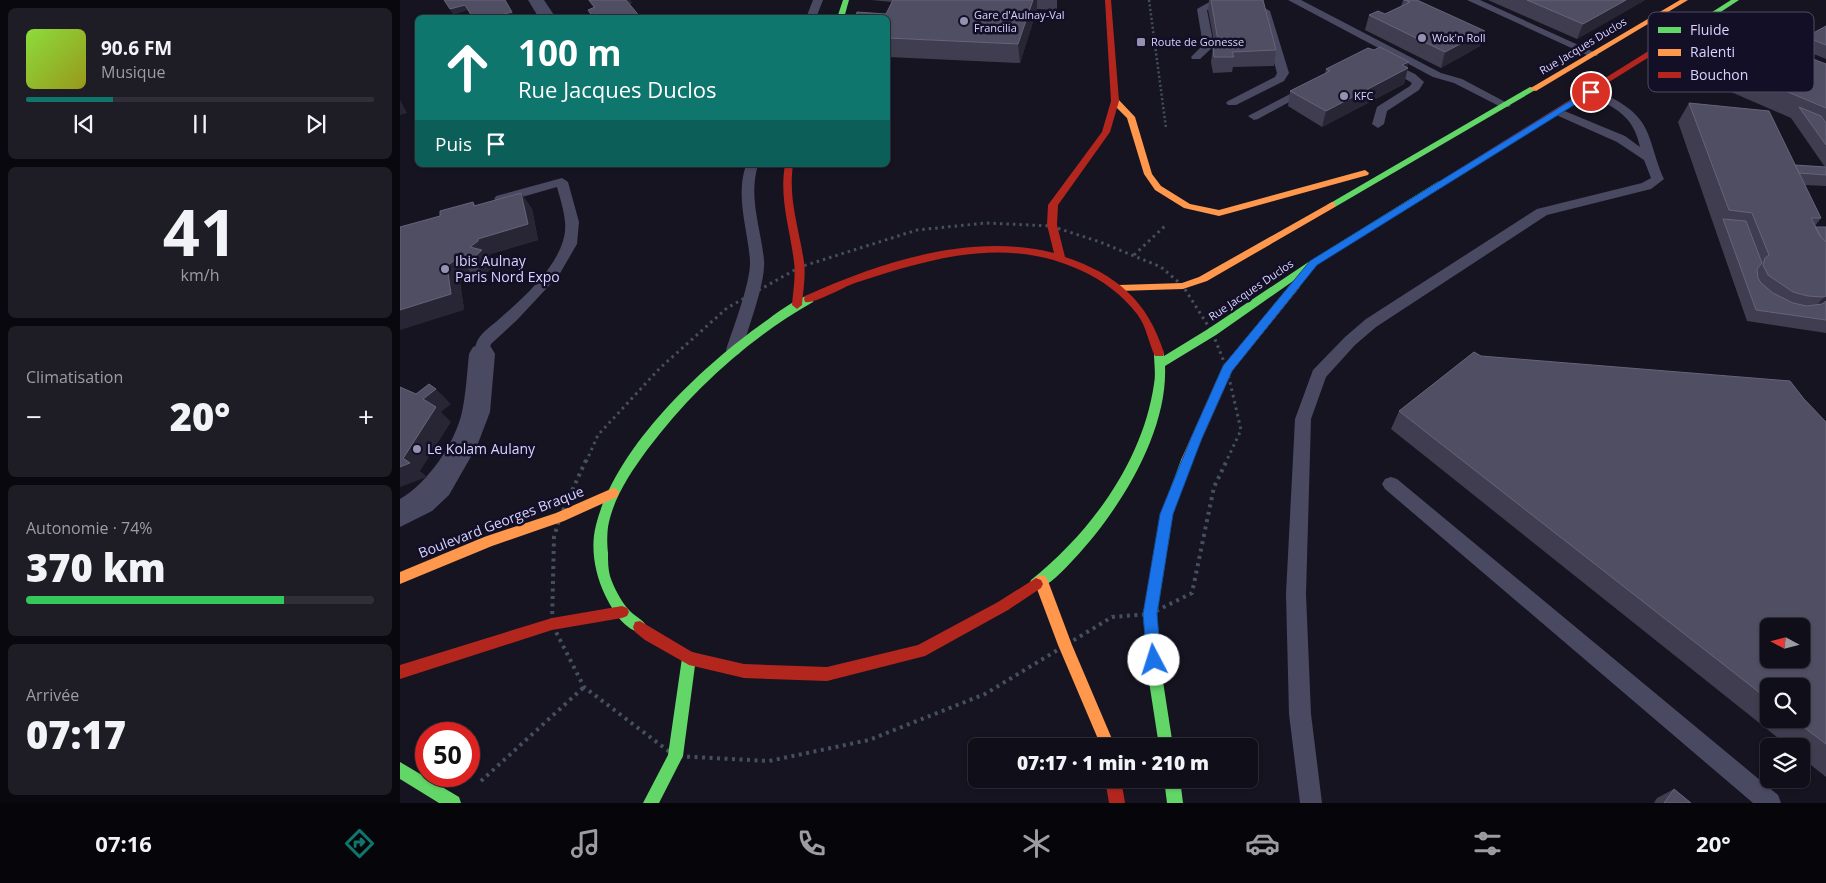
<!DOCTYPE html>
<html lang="fr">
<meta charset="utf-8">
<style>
body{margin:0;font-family:"Open Sans",sans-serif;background:#1e1d26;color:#f1f3f6;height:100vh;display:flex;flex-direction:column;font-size:19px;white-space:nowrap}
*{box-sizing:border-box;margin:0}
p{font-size:16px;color:#9c9ca2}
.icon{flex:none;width:28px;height:28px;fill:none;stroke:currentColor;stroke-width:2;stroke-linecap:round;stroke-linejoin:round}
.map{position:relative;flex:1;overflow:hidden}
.panel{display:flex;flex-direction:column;gap:8px;padding:8px;background:#09080e;width:400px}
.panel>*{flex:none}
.guide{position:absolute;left:15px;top:15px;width:475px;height:152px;border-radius:8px;box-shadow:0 1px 4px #0004,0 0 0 1px #302f38;background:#0f766e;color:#fff;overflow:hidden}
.needle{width:32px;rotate:277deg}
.tools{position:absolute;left:1360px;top:618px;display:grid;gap:10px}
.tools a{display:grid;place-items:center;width:50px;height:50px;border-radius:8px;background:#100f19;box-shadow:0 1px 4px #0004,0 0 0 1px #302f38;font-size:25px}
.speed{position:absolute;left:15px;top:722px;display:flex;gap:10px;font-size:25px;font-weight:700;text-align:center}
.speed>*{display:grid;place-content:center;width:65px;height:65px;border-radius:50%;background:#100f19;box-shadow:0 1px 4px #0004,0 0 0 1px #302f38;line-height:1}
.speed .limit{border:8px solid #d22;background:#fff;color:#111}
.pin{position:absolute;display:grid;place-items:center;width:42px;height:42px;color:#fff;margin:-21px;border:2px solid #fff;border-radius:50%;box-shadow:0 1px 5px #0007}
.me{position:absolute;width:55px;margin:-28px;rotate:355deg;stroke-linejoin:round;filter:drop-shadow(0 0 4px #0008)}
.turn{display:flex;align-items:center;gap:18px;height:105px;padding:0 20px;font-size:22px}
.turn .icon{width:65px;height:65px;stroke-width:2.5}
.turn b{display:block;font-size:35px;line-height:42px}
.then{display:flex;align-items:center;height:48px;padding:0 20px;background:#0003;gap:10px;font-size:19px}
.big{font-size:38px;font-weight:800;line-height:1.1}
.panel .card{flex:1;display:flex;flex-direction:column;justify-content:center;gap:8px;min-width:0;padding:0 18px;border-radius:8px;background:#1e1d26}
.panel .dial{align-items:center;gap:0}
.dial b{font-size:65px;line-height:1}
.song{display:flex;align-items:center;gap:15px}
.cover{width:60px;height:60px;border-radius:8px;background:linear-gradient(135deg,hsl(90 70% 55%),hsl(60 70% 35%))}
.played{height:5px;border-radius:2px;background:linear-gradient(90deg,#0f766e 25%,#302f38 25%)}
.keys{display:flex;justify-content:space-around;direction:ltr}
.heat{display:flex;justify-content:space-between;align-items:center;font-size:28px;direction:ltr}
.charge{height:8px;border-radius:4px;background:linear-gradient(90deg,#34c759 74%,#302f38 0)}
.trip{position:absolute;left:568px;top:738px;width:290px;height:50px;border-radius:8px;background:#100f19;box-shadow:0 1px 4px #0004,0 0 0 1px #302f38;font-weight:800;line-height:50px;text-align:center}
.dock{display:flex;height:80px;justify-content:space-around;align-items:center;background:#06060a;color:#9c9ca2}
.dock .icon{width:35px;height:35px}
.dock .active{color:#0f766e}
.dock b{font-size:22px;color:#f1f3f6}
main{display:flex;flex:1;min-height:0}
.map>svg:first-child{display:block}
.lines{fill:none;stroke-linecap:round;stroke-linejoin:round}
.path-far2{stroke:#44505f;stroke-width:2.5;stroke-dasharray:2 2.5;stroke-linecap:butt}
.path-far1{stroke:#44505f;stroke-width:3;stroke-dasharray:2.5 4;stroke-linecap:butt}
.path{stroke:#44505f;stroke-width:4;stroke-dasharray:3 4.5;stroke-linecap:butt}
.lane{fill:#4a4962;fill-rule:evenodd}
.street{fill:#4a4962;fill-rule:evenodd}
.fast{fill:#63d668;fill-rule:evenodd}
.slow{fill:#ff974d;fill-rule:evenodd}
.jam{fill:#b3261e;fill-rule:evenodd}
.wall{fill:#403d50;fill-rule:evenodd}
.shaded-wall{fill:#282635}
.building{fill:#504e63;stroke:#66637b;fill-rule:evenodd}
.route{fill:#1a73e8;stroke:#114b97}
.poi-dot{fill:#9591b1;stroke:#130f26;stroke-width:2}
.labels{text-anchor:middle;stroke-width:5;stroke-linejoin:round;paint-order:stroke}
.far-poi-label{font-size:11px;fill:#d9d4ff;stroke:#130f26;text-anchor:start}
.far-street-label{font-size:11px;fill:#d9d4ff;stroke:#130f26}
.poi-label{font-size:14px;fill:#d9d4ff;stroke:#130f26;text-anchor:start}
.street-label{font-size:14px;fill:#d9d4ff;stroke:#130f26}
.key{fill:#130f26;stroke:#4e4a67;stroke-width:1}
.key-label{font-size:14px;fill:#d9d4ff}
</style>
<main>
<section class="panel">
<div class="card">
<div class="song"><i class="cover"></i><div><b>90.6 FM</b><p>Musique</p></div></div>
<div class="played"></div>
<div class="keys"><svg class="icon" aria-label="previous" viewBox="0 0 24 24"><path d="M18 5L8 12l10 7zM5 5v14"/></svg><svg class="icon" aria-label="pause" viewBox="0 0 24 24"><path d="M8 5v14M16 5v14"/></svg><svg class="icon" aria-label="next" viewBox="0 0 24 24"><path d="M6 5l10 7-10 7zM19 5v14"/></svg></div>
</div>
<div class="card dial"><b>41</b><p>km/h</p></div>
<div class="card"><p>Climatisation</p>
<div class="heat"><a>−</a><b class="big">20°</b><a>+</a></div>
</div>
<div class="card"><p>Autonomie · 74%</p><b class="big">370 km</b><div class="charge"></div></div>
<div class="card"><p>Arrivée</p><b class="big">07:17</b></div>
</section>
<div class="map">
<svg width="1426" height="803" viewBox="0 0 1426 803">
<rect width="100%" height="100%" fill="#161421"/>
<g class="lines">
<path class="path-far2" d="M749 0 766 128"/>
<path class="path-far1" d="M734 255 767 224
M186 462 198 435 260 368 327 308 400 267 517 230 586 223 651 226 700 242 761 267 783 286 812 332 827 369 841 430 826 462"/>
<path class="path" d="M186 460 160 517 154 537 152 624 184 687 275 756 369 761 469 740 585 694 712 617 750 614 792 593 814 487 827 460
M81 781 184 687"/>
<path class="lane" d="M413 0H423L416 18H406Z
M813 0H834L835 2C828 7 816 5 807 10L814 46 800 59H792L791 57 803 45 797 9Z
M888 0H901L1041 73 1062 79 1111 105 1109 107H1101L1054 83 1033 77Z
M1067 0H1080L1198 54 1197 56H1189Z
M865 8 870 11 889 73 884 81 836 105H828L826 103 828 101 875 77 877 73 860 11Z
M988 61 1015 74 1024 82 1019 90 987 111 984 124 978 128 972 124 977 107 1010 86 1012 83 984 66 982 64 984 62Z
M909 84 913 85 915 87 913 89 858 119 854 120 848 116Z
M1191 88C1198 89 1205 94 1212 98 1254 120 1247 140 1264 179L1251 189 1147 215 976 327 955 345 926 377 911 419 906 594 911 714 922 803H900L889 714 886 594 895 419 913 370 945 337 966 319 1137 209 1242 183 1251 178 1244 160 1217 142 1154 114 1152 112 1154 110H1162L1225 136 1240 147C1233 114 1214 108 1187 93L1185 91Z
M346 165H358C348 197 361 229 364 260 366 282 348 328 342 350L339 354 334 356 329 354 326 350C333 328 351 282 350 261 348 229 335 197 346 165Z
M162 178 168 182 179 222 177 244 159 275 117 320 91 344 87 358 82 360 77 358 74 354C76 336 84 332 97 321 123 298 169 259 165 222 164 210 160 198 157 187L101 203 94 199 96 196Z
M991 477 997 479 1378 795 1381 803H1353L985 489 982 484 985 479Z"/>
<path class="street" d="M128 0H144L156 18H139Z
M82 344 91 347 95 354 90 412 77 446 49 495 32 511 0 527V499C28 483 55 443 62 412 66 394 67 373 69 354L73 347Z"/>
<path class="fast" d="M443 0H449L444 18H437Z
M1331 0H1339L1261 51 1254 49Z
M1130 87 1137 89 935 207H929L927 205Z
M1039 181 1043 184 1042 186 916 265 816 335 765 366C768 433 719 511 674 559 664 570 650 585 636 590L631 588 629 584 631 580C691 532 743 461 754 384 756 374 754 363 754 353L755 350H763L764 356 808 329 910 261Z
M409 295 414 299 413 302C348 339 292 390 247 450 231 472 213 498 208 527 207 535 207 545 208 553 208 561 208 569 210 576 213 586 221 601 228 609 234 616 243 619 247 627L245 632 240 633C222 627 213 611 205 595 195 574 190 548 196 525 215 448 301 367 363 323 377 313 393 300 409 295Z
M787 455 791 457 793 460 773 514 757 614 762 675 773 746H759L748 675 743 614 761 514 781 460 783 457Z
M289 651 294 653 296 658 283 756 259 803H243L268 755 282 658 284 653Z
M0 762 59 797 61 803H39L0 779Z
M764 779H780L783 803H767Z"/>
<path class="slow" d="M1280 0H1288L1136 91 1129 89Z
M712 99H718L735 117 752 174 761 186 790 204 819 210 965 170 969 173 968 175 819 216 784 208 755 190 744 174 727 118 712 103Z
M932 202 935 203V207L807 281 783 289 719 291 714 288 719 285 782 283 799 277Z
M895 283 899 284 900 286 899 288 832 371 791 463 787 465 783 463 781 460 823 366 891 284Z
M213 488 217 489 219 493 217 497 164 521 92 546 0 584V572L84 537 156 513Z
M641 575 646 577 648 581 672 645 715 746H701L658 645 634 581 636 577Z"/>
<path class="jam" d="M705 0H711L719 101 710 132 658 205 657 225 665 257C716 274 748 301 764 353L763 356H755C748 342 747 327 737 314 722 295 703 280 680 270 606 236 532 258 458 282 446 285 416 304 405 302L404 299 405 296C481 262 571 232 654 253L647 225 648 205 702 132 711 101Z
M1255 47 1262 49 1042 186 1039 187 1035 184Z
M385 165H393C388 199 399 228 404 262 406 276 403 291 402 305L397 309 392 305C393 291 396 276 394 262 390 228 379 199 385 165Z
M636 578 641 580 643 584 641 588 608 610 525 656 427 681 344 678 289 665 245 640 235 632 233 627 235 622 240 621 292 652 344 664 427 667 518 645 598 602Z
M222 606 227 608 229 612 227 616 222 618 152 630 0 679V665L152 618Z
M705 779H721L725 803H709Z"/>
</g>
<path class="wall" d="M188 0H230L232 3 229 4 241 18H192L188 10 194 8Z
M471 0H657V10L637 9 620 63 488 57V18L486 14 492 2Z
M809 0H863L876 50 874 66 833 67 832 72 813 73 811 62 813 47H815L808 10Z
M1003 0H1017L1080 46 1041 68 965 30 969 15 985 14 1001 7Z
M1088 0H1245L1177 39Z
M1426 26V59L1399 48 1406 37Z
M1426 64V186L1405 185 1421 218 1415 226V227H1426V333L1347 321 1278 122 1289 103 1395 165 1425 167 1391 118 1315 85 1326 66Z
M1007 68 1004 84 922 127 888 106 890 91 925 74 926 69Z
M121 193 132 209 138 240 90 254V256L88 258 94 266 84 275 71 273 60 282 64 310 40 216 73 202 76 206Z
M1081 356 1404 399 1426 422V777L1401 757V746H1388L991 429 999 411ZM1369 686 1401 719H1369Z
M1274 789 1291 803H1254L1257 798Z"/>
<path class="shaded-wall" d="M225 0H230L232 3 227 4Z
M633 0H637V9L620 63 618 44Z
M1226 0H1245L1177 39 1183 24Z
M65 5 68 10 53 15 50 9Z
M112 12 116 17 97 18 96 16Z
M1085 31 1080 46 1041 68 1045 52Z
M1009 62 1007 69 1008 68 1004 84 922 127 926 111Z
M0 100 7 113 0 115Z
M121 193 132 209 138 240 90 254V256L88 258 94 266 84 275 71 260 70 247Z
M59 257 71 273 60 282 64 310 0 330V310L47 266Z
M1426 296V304L1406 317 1424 297Z
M36 389 51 404 41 412 51 422 20 471 27 477 0 487V467L23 399Z"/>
<path class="building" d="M44 0H105L112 12 96 16 97 18H73L65 5 50 9Z
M189 0H226L241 18H194L188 10 195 7Z
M493 0H633L618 44 488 38V18H455L457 12 486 14Z
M811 0H863L876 50 832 52 834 57H814L813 47H819Z
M1004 0H1017L1085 31 1045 52 969 15 978 11 985 14 1010 2Z
M1127 0H1226L1183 24Z
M1426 26V45L1406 37Z
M1363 40 1426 64V108L1326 66Z
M980 47 1009 62 1002 65 1008 68 926 111 890 91 930 71 926 69 968 48 974 50Z
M1289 103 1369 111 1421 218H1411L1421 237 1426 242V296L1424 297 1408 296 1393 292 1368 275 1363 265 1365 258 1369 255 1352 213 1329 210Z
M1399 107 1421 116 1426 123V145Z
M1395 165 1426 167V175L1399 173Z
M121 193 128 224 78 239V241L70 247 82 250 71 260 59 257 47 266 51 294 0 310V227L40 216V211L73 202 74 206Z
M1323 219 1346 221 1362 263 1357 269 1358 278 1361 283 1373 293 1393 303 1407 306 1422 304 1426 301V320L1356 310Z
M1415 227H1426V242L1421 237Z
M1074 352 1081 356 1390 381 1404 399 1426 422V744L1393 719H1401V686H1369V700L999 411ZM1369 626H1401V659H1369Z
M29 384 36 389 23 399 36 407 4 457 3 458 10 463 0 467V387L16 394Z
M1274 789 1291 803H1264Z"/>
<path class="route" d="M1188 90 1195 92 917 265 832 371 802 438 773 514 757 614 761 660 759 664 754 666 749 664 747 660 743 614 760 514 791 438 823 366 910 261Z"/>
<g class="poi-dot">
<circle cx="564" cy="21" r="5"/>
<circle cx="1022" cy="38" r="5"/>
<rect x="736" y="37" width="10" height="10" rx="2.5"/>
<circle cx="944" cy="96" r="5"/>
<circle cx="45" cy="269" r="5"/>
<circle cx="17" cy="449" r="5"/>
</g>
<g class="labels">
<g class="far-poi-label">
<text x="574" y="19">Gare d'Aulnay-Val<tspan x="574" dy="13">Francilia</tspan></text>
<text x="1032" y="42">Wok'n Roll</text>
<text x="751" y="46">Route de Gonesse</text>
<text x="954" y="100">KFC</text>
</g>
<g class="far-street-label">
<text transform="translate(1183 46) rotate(-31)" y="4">Rue Jacques Duclos</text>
<text transform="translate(851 290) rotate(-34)" y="4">Rue Jacques Duclos</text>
</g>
<g class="poi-label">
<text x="55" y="266">Ibis Aulnay<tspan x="55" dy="16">Paris Nord Expo</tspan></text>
<text x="27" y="454">Le Kolam Aulany</text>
</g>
<g class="street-label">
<text transform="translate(101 522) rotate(-21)" y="5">Boulevard Georges Braque</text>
</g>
</g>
<rect x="1248" y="12" width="166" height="80" rx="8" class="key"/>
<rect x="1258" y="27" width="23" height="6" fill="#63d668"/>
<rect x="1258" y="49" width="23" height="7" fill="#ff974d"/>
<rect x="1258" y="72" width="23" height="6" fill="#b3261e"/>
<g class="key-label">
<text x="1290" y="35">Fluide</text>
<text x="1290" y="57">Ralenti</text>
<text x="1290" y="80">Bouchon</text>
</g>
</svg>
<div class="tools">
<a><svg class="needle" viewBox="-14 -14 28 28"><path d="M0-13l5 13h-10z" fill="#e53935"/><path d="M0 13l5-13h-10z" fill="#9c9ca2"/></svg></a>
<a><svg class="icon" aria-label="search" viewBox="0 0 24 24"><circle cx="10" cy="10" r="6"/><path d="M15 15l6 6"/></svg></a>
<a><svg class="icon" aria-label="layers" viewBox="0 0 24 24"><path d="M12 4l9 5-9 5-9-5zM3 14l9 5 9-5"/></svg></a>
</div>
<div class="speed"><div class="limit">50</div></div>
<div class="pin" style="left:1191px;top:92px;background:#d93025"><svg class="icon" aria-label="arrive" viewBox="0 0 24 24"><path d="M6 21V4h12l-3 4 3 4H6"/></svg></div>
<svg class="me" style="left:754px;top:660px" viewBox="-20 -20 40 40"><circle r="19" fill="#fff"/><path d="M0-13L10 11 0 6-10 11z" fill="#1a73e8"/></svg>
<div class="trip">07:17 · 1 min · 210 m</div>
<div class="guide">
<div class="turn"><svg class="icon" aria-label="ahead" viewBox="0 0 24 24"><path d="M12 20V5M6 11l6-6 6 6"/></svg><div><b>100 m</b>Rue Jacques Duclos</div></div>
<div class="then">Puis<svg class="icon" aria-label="arrive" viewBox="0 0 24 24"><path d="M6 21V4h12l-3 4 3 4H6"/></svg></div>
</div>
</div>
</main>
<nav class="dock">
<b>07:16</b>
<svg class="icon active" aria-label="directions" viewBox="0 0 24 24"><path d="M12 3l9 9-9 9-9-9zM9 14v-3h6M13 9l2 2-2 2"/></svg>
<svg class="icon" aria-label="music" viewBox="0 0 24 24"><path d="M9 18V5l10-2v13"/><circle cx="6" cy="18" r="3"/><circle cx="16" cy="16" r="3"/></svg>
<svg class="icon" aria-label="phone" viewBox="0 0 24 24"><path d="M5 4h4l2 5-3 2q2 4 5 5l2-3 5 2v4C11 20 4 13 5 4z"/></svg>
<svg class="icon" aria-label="climate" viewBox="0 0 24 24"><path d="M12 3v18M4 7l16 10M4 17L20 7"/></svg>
<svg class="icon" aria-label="car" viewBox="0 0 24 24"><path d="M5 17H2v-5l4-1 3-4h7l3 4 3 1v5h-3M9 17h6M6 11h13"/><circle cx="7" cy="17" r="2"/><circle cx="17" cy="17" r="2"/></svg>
<svg class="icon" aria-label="filters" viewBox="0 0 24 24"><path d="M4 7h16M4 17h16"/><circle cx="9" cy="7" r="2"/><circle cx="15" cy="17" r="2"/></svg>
<b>20°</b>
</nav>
